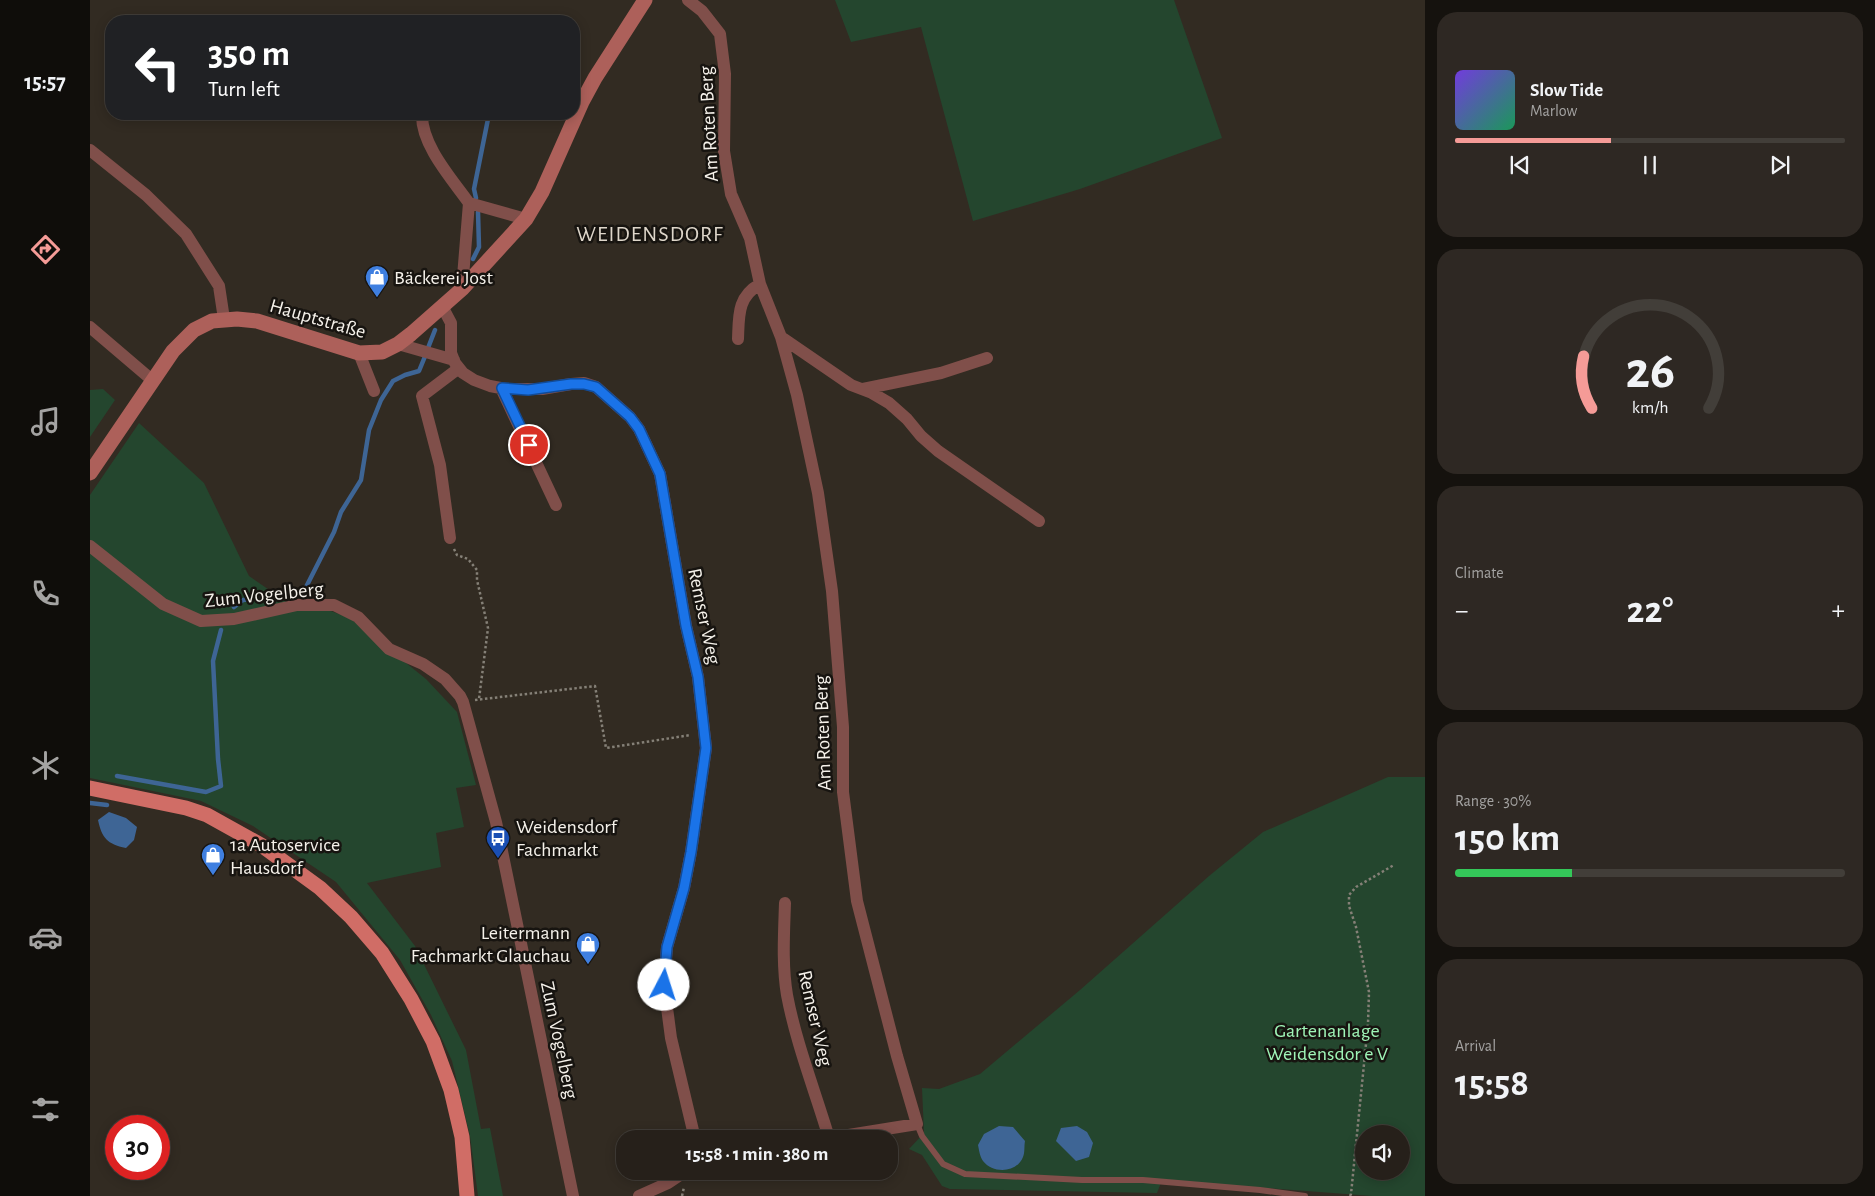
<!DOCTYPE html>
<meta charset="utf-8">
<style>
body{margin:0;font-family:"Alegreya Sans",sans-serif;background:#2e2823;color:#f1f3f6;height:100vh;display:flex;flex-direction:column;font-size:19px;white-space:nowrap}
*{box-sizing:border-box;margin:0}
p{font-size:16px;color:#a4a3a2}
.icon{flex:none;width:28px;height:28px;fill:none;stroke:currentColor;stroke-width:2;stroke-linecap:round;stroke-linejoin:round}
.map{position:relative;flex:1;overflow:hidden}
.sheet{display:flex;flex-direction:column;gap:12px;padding:12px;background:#15120e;width:450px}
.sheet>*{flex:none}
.hud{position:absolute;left:15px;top:15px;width:475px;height:105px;border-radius:20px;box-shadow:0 2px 12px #0003,0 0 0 1px #423e39;background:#202124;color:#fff;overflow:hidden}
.buttons{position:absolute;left:1265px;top:1125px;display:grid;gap:10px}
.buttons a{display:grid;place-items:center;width:55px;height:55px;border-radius:50%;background:#26201a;box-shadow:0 2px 12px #0003,0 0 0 1px #423e39;font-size:25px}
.speed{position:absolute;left:15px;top:1115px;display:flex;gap:10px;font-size:25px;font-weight:700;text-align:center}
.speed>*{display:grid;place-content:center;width:65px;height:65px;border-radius:50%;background:#26201a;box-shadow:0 2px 12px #0003,0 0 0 1px #423e39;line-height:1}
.speed .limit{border:8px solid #d22;background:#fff;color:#111}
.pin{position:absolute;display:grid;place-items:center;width:42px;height:42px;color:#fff;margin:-21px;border:2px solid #fff;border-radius:50%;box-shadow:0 1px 5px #0007}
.me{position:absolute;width:55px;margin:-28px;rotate:5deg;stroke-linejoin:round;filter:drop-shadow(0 0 4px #0008)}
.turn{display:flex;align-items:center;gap:18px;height:105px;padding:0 20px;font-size:22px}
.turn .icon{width:65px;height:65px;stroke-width:2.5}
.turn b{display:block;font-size:35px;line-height:42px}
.big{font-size:38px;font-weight:700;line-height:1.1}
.sheet .widget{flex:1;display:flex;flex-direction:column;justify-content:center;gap:8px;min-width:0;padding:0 18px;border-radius:20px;background:#2e2823}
.sheet .dial{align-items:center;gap:0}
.dial svg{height:130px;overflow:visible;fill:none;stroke:#423e39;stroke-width:7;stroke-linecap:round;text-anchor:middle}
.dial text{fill:#f1f3f6;stroke:none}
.song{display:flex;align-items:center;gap:15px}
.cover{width:60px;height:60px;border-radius:8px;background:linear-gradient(135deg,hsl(260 70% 55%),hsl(150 70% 35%))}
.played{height:5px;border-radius:2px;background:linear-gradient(90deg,#f59b97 40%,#423e39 40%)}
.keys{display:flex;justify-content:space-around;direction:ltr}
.heat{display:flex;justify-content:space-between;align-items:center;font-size:28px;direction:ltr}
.charge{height:8px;border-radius:4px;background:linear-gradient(90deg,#34c759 30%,#423e39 0)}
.trip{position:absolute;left:526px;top:1130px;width:282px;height:50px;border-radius:20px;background:#26201a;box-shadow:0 2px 12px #0003,0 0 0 1px #423e39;font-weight:700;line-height:50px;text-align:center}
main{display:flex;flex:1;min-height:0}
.tabs{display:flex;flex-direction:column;width:90px;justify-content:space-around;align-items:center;background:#0f0d0a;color:#a4a3a2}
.tabs .icon{width:35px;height:35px}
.tabs .active{color:#f59b97}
.tabs b{font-size:22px;color:#f1f3f6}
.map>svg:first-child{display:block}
.green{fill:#24462e;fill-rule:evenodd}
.water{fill:#3e6595}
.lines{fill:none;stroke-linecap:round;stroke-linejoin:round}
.stream{stroke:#3e6595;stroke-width:4.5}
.path{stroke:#858077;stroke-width:2.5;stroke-dasharray:2.5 2.5;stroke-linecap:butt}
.service{stroke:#804f4a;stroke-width:6}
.minor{stroke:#804f4a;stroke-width:12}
.secondary{stroke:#ad605a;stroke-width:15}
.primary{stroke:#d06d66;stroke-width:15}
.route-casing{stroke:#114b97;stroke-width:12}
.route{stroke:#1a73e8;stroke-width:9}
.labels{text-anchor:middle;stroke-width:5;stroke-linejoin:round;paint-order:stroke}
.street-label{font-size:20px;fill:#f5f1ea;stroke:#171410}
.poi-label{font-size:20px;fill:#f5f1ea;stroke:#171410;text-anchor:start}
.park-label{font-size:20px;fill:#9ff5b7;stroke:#171410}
.quarter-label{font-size:22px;letter-spacing:1px;fill:#ded6ca;stroke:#171410}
</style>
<main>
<nav class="tabs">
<b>15:57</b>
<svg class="icon active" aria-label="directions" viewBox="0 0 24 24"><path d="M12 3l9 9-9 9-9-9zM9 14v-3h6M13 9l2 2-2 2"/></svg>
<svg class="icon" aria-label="music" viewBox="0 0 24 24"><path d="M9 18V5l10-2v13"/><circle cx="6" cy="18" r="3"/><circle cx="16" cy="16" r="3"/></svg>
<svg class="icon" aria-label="phone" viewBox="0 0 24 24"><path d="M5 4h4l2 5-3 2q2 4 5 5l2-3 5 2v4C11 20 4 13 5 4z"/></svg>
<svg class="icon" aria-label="climate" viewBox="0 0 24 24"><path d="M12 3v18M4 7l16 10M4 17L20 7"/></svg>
<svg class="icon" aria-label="car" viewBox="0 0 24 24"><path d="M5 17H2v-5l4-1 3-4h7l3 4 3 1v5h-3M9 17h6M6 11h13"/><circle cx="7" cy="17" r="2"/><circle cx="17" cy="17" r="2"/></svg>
<svg class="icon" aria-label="filters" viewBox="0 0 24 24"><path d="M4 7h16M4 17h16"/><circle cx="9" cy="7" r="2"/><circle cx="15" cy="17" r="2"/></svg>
</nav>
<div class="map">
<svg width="1335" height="1196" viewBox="0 0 1335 1196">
<rect width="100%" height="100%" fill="#322b22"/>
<path class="green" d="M745 0H1084L1132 138 990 189 883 221 831 27 761 42Z
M13 389 25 400 0 437V390Z
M49 423 114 483 159 576 210 611 238 610 260 618 336 679 367 712 386 785 366 788 374 827 346 833 351 867 277 883 325 946 376 1050 391 1129 400 1128 413 1196H388L380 1136 362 1061 341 1015 310 960 246 882 163 826 111 801 0 778V495Z
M1298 777H1335V1196H1282L1072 1180 1067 1193 860 1189 852 1186 832 1155 819 1149 834 1133 832 1088 849 1089 890 1074 990 990 1119 876 1173 832ZM1274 1134H1311V1171H1274Z"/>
<path class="water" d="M19 812 36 818 47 827 44 840 36 848C17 844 12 838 8 820Z
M909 1126 923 1127 935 1141C934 1146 935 1153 933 1157 927 1173 903 1174 893 1161 890 1157 889 1150 888 1145L894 1134Z
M987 1126 997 1132 1003 1143 999 1157 986 1161 966 1141 971 1128Z"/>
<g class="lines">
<path class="stream" d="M386 198 384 189 399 114
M383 259 389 247 388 212
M338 348 345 330
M144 607 153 600 213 593 244 532 251 512 271 480 279 430 291 400 303 381 315 375 329 371 336 354
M27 776 116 792 131 786 128 759 123 661 131 630
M0 803 17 805"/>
<path class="path" d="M364 549 367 555 378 559 387 570V580L398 628 389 699
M385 700 505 686 516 748 601 735
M592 1196 594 1187
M1260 1196 1261 1194 1278 1024 1279 992 1266 927 1259 906V895L1266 887 1304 865"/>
<path class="service" d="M827 1124 832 1136 853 1164 875 1174 992 1180H1053L1170 1190 1215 1196"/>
<path class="minor" d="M598 0 612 11 630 34 635 74 634 151 641 194 660 238 670 284 691 337 707 395 728 493 742 591 753 727V792L767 901 807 1056 827 1124 734 1139
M332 114C331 145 362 179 379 203L436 219
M0 150 56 195 96 234 129 286 134 319
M372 289 379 203
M352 306 361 323V353L365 363 373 373 384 380 400 386 416 389H452L481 384 494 383 506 387 540 417 549 429 570 474 596 626 608 677 616 748 601 852 594 888 577 947 574 985 581 1038 605 1139
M0 327 62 380
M691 337 761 385 782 393 799 403 817 419 831 436 848 451 949 521
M648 339C649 316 647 297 670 284
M308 344 364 360
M269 353 284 391
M411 388 466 505
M773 389 851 373 897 358
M360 538 350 465 332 396 369 368
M0 546 73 604 111 621 144 619 207 605H244L268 617 299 649 333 664 355 679 370 696 373 702 406 822 483 1196
M695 903C694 934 692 965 697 995 706 1043 725 1091 739 1138
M549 1196 578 1183 596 1171"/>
<path class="secondary" d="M0 473 83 351 104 330 122 321 147 319 167 321 269 353 292 352 308 344 321 334 372 289 436 219 452 192 492 102 505 78 555 0"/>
<path class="primary" d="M0 788 96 808 117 815 171 845 230 888 261 917 292 953 321 999 343 1041 361 1090 372 1137 377 1196"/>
</g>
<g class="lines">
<g class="route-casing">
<path id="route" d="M439 445 412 388 438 390 481 384H494L506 387 540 417 549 429 570 474 596 626 608 677 616 748 601 852 594 888 577 947 574 985"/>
</g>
<use href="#route" class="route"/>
</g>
<defs>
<g id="shop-pin" transform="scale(1.25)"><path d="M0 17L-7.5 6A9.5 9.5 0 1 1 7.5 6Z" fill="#3f7fe0" stroke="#171410"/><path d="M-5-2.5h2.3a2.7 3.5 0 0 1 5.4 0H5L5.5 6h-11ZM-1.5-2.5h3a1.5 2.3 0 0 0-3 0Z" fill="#fff"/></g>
<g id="bus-pin" transform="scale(1.25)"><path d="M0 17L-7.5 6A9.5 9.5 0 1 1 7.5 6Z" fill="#1a4fb4" stroke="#171410"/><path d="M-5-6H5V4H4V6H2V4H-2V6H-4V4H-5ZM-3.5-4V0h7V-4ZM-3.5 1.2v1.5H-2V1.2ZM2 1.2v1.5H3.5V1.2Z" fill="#fff"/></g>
</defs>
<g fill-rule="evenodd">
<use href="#shop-pin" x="287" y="277"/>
<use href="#bus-pin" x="408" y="838"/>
<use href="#shop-pin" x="123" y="855"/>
<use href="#shop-pin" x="498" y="944"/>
</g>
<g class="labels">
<g class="street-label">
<text transform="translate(618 124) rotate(-93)" y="7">Am Roten Berg</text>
<text transform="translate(228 318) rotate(16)" y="7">Hauptstraße</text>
<text transform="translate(174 594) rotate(-6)" y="7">Zum Vogelberg</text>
<text transform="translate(615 616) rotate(78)" y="7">Remser Weg</text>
<text transform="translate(732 733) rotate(-92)" y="7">Am Roten Berg</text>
<text transform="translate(726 1018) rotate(77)" y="7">Remser Weg</text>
<text transform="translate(470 1040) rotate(78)" y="7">Zum Vogelberg</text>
</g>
<g class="poi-label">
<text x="304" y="284">Bäckerei Jost</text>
<text x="426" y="833">Weidensdorf<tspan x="426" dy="23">Fachmarkt</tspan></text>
<text x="140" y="851">1a Autoservice<tspan x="140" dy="23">Hausdorf</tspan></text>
<text x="480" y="939" text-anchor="end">Leitermann<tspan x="480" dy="23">Fachmarkt Glauchau</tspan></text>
</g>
<g class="park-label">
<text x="1237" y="1037">Gartenanlage<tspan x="1237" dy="23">Weidensdor e V</tspan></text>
</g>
<g class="quarter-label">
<text x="560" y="241">WEIDENSDORF</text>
</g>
</g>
</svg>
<div class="buttons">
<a><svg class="icon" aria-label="sound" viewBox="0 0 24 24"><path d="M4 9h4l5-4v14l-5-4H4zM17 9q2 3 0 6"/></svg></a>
</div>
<div class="speed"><div class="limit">30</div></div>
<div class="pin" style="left:439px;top:445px;background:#d93025"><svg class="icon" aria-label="arrive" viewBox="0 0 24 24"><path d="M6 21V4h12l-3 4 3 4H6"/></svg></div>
<svg class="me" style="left:574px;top:985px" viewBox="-20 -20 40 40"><circle r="19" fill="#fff"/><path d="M0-13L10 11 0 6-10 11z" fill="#1a73e8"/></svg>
<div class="trip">15:58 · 1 min · 380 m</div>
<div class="hud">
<div class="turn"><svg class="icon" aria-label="left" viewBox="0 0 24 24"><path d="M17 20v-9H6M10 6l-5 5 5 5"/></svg><div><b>350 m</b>Turn left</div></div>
</div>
</div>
<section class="sheet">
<div class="widget">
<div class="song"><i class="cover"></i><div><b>Slow Tide</b><p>Marlow</p></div></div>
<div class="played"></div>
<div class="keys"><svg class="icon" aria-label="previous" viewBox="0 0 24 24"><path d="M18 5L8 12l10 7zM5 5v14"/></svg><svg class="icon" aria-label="pause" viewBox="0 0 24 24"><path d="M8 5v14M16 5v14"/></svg><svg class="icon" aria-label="next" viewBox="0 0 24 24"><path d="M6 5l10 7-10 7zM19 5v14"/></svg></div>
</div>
<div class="widget dial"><svg viewBox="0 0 100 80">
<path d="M14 69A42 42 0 1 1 86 69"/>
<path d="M14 69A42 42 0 0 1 9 37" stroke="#f59b97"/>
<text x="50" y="56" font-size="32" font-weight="700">26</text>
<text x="50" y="72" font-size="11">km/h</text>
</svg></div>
<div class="widget"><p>Climate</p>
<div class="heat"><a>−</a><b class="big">22°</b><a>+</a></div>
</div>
<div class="widget"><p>Range · 30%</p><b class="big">150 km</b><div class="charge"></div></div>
<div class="widget"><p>Arrival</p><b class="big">15:58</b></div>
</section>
</main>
